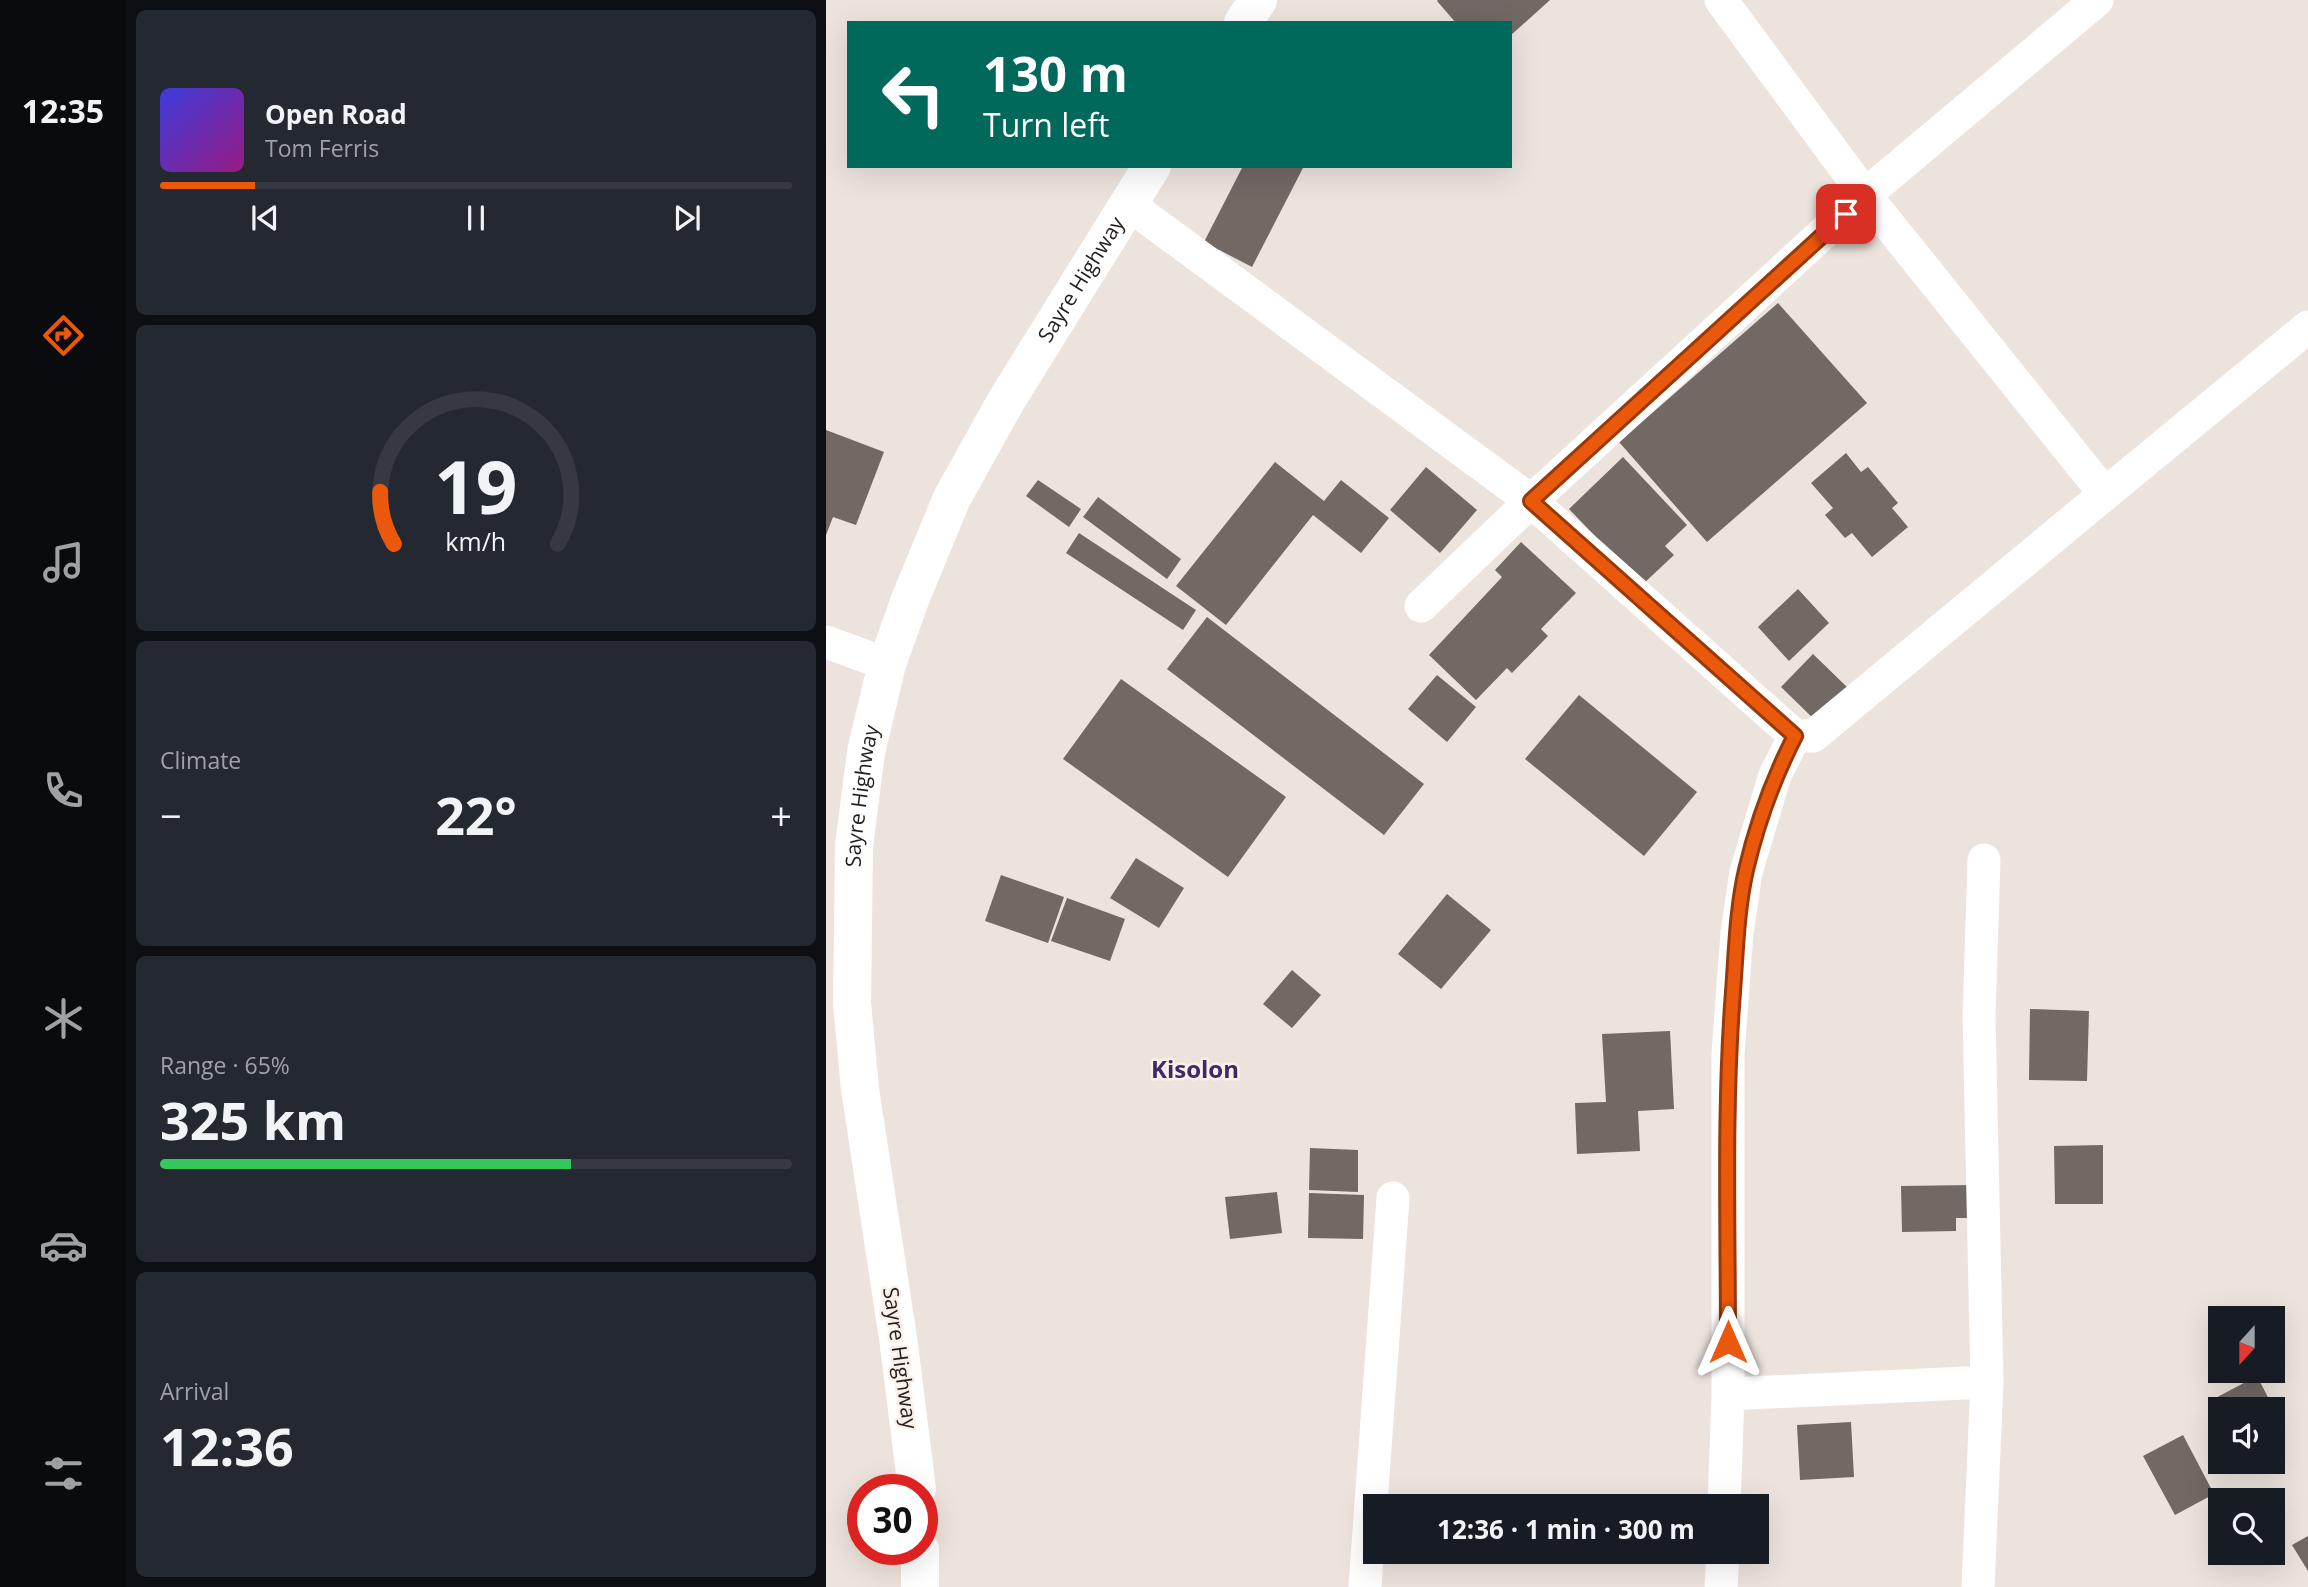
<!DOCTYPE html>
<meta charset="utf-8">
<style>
body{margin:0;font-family:"Open Sans",sans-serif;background:#242831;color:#f1f3f6;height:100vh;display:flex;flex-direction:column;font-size:26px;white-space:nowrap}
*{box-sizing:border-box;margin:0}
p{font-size:23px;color:#9ea1a6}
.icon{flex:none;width:38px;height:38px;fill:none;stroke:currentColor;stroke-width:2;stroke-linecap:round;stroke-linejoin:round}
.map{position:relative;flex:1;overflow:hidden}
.details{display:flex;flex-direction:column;gap:10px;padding:10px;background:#0d0f14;width:700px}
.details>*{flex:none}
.guide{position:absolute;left:21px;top:21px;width:665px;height:147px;border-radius:0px;box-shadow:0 7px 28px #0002;background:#00695c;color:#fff;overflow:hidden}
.needle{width:46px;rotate:201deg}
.fabs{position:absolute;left:1382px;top:1306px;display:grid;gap:14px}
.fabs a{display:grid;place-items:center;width:77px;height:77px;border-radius:0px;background:#171b24;box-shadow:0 7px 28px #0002;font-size:35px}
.speed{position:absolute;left:21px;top:1474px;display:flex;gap:14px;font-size:35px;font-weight:700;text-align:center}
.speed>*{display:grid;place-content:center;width:91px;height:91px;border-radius:50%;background:#171b24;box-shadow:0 7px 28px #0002;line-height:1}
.speed .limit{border:10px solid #d22;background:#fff;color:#111}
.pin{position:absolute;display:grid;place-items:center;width:60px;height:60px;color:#fff;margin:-30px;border-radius:14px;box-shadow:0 4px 10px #0006}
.me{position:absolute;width:77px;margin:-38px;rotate:0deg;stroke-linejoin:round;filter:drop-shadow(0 0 5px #0008)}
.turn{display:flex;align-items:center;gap:24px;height:147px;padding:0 21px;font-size:32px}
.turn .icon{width:91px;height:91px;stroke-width:2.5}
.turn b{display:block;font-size:49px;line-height:60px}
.big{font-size:52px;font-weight:700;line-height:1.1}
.details .widget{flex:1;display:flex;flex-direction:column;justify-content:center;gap:10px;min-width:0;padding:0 24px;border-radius:10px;background:#242831}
.details .dial{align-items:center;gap:0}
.dial svg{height:182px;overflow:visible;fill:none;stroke:#363941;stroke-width:7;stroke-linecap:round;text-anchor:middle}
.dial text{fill:#f1f3f6;stroke:none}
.song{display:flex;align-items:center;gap:21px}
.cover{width:84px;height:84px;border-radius:10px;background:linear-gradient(135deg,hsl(240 70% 55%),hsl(310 70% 35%))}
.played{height:7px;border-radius:4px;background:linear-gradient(90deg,#ea580c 15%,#363941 15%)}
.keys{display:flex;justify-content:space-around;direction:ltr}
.heat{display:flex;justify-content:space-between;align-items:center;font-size:38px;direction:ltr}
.charge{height:10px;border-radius:5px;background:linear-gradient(90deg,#34c759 65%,#363941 0)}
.trip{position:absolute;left:537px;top:1494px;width:406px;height:70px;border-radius:0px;background:#171b24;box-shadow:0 7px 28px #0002;font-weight:700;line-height:70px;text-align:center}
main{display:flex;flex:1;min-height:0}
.tabs{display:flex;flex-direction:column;width:126px;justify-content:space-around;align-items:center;background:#090b0e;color:#9ea1a6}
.tabs .icon{width:49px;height:49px}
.tabs .selected{color:#ea580c}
.tabs b{font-size:32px;color:#f1f3f6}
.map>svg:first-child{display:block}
.building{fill:#726864}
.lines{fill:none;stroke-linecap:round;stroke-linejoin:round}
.street{stroke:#fff;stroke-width:33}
.highway{stroke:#fff;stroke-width:38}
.route-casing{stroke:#983908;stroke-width:18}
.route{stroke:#ea580c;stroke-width:12}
.labels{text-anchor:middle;stroke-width:5;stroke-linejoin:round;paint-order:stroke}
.street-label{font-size:21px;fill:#221e1c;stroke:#faf0e9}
.quarter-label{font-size:24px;font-weight:bold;fill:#3c2b66;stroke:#faf0e9}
</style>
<main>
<nav class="tabs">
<b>12:35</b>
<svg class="icon selected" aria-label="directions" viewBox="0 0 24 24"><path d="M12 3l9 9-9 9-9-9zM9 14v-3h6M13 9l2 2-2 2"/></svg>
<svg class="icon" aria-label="music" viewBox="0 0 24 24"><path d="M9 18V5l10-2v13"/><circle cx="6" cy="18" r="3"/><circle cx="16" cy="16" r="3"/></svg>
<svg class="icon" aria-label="phone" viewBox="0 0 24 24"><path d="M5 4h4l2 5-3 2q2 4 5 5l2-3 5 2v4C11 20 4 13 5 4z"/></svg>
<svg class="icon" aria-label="climate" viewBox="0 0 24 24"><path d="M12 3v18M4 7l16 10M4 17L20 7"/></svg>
<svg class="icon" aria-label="car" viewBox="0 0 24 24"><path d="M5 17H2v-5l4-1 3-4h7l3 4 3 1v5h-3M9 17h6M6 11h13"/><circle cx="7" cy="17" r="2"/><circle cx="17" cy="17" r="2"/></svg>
<svg class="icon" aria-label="filters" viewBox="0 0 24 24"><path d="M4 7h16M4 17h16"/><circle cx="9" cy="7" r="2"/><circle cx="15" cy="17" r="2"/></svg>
</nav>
<section class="details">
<div class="widget">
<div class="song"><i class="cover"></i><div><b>Open Road</b><p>Tom Ferris</p></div></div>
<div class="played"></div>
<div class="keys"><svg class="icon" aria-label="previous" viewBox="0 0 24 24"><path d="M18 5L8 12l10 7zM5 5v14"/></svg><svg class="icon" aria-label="pause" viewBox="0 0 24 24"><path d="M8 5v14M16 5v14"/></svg><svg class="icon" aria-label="next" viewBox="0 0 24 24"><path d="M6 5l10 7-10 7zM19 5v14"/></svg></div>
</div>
<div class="widget dial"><svg viewBox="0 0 100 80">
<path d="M14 69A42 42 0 1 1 86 69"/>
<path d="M14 69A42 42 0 0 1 8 46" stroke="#ea580c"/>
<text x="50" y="56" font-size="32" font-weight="700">19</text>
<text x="50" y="72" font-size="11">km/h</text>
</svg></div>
<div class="widget"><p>Climate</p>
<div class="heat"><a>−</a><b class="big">22°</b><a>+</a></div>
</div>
<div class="widget"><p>Range · 65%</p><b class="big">325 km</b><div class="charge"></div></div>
<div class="widget"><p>Arrival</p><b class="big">12:36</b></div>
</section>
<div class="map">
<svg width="1482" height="1587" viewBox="0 0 1482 1587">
<rect width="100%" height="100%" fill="#ece3dc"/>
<path class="building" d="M612 0H724L684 36V23H630L611 1Z
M417 166H478L426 267 378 242Z
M952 303 1041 403 881 542 793 442Z
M0 430 58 452 30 525 7 517 0 535Z
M1020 453 1035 472 1042 467 1072 503 1066 508 1082 527 1046 557 1026 533 1019 538 999 515 1007 508 985 483Z
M797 457 861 525 839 546 848 555 816 585 743 509Z
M449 462 498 501 515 480 563 518 535 553 487 515 400 625 350 586Z
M600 467 651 510 614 553 564 510Z
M212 480 255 509 243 527 200 496Z
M272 497 355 559 341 579 257 517Z
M253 533 370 610 357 630 240 553Z
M695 542 750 593 715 629 722 636 686 673 681 668 650 700 603 655 676 577 669 570Z
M972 589 1003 623 963 661 932 627Z
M381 617 598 784 558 835 341 669Z
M987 654 1022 688 990 721 955 687Z
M611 675 650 707 621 742 582 709Z
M295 679 460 797 402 877 237 759Z
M753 695 871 792 818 856 699 759Z
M310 858 358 888 333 928 284 898Z
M175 875 238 897 222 943 159 921Z
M621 894 665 930 615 989 572 954Z
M241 898 299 919 284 961 225 941Z
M466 970 495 995 466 1028 437 1004Z
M1204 1009 1263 1011 1261 1081 1203 1080Z
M844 1031 848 1109 812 1111 814 1151 751 1154 749 1103 780 1102 776 1034Z
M1277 1145V1204H1229L1228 1146Z
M484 1148 532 1150V1192L483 1190Z
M1146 1185V1218H1130V1231L1076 1232 1075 1186Z
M451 1192 456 1233 404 1239 399 1197Z
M483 1193 538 1195 537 1239 482 1238Z
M1431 1376 1448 1409H1395V1427L1382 1402Z
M1025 1422 1028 1477 974 1480 971 1425Z
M1357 1435 1388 1494 1349 1515 1317 1456Z
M1482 1536V1571L1466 1545Z"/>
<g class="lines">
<path class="street" d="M302 204 705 501 969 736H987L1279 494 1039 195 895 0
M1279 494 1482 327
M595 606 705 501 1039 195 1271 0
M0 642 61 664
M902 1394 1161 1382
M898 1507 902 1394V1054L911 933 920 872 949 775 969 736
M539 1587 567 1198
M895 1587 897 1552
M1152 1587 1161 1382 1153 1016 1158 860"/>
<g class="highway">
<path d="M417 23 432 0"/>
<path id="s1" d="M91 1489 72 1338 34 1089 26 1003 28 846 40 752 61 664 85 597 126 498 180 401 326 166"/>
<path d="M94 1587V1549"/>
</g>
</g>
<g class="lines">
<g class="route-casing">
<path id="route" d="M902 1342C902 1225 898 1108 907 992 910 952 911 909 920 870 931 823 947 779 969 736L705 501 1020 214"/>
</g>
<use href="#route" class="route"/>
</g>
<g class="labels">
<g class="street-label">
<text dy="7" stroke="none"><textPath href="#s1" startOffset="1265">Sayre Highway</textPath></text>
<text dy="7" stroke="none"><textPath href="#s1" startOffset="698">Sayre Highway</textPath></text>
<text transform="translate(74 1358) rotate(82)" y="7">Sayre Highway</text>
</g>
<g class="quarter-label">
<text x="369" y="1078">Kisolon</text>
</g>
</g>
</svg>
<div class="fabs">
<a><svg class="needle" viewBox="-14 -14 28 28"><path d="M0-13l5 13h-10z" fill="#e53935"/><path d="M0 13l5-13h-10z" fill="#9ea1a6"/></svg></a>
<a><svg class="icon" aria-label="sound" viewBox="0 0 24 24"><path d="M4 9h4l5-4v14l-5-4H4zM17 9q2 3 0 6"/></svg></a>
<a><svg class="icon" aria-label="search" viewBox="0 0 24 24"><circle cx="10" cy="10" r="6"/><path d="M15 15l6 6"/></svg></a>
</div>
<div class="speed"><div class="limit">30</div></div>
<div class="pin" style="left:1020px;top:214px;background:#d93025"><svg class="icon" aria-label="arrive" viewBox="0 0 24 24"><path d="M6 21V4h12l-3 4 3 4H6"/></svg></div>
<svg class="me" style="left:902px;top:1342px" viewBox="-20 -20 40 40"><path d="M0-17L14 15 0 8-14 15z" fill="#ea580c" stroke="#fff" stroke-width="4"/></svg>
<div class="trip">12:36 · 1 min · 300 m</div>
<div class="guide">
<div class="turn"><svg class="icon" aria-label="left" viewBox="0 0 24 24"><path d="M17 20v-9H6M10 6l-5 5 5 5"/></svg><div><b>130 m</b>Turn left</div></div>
</div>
</div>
</main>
